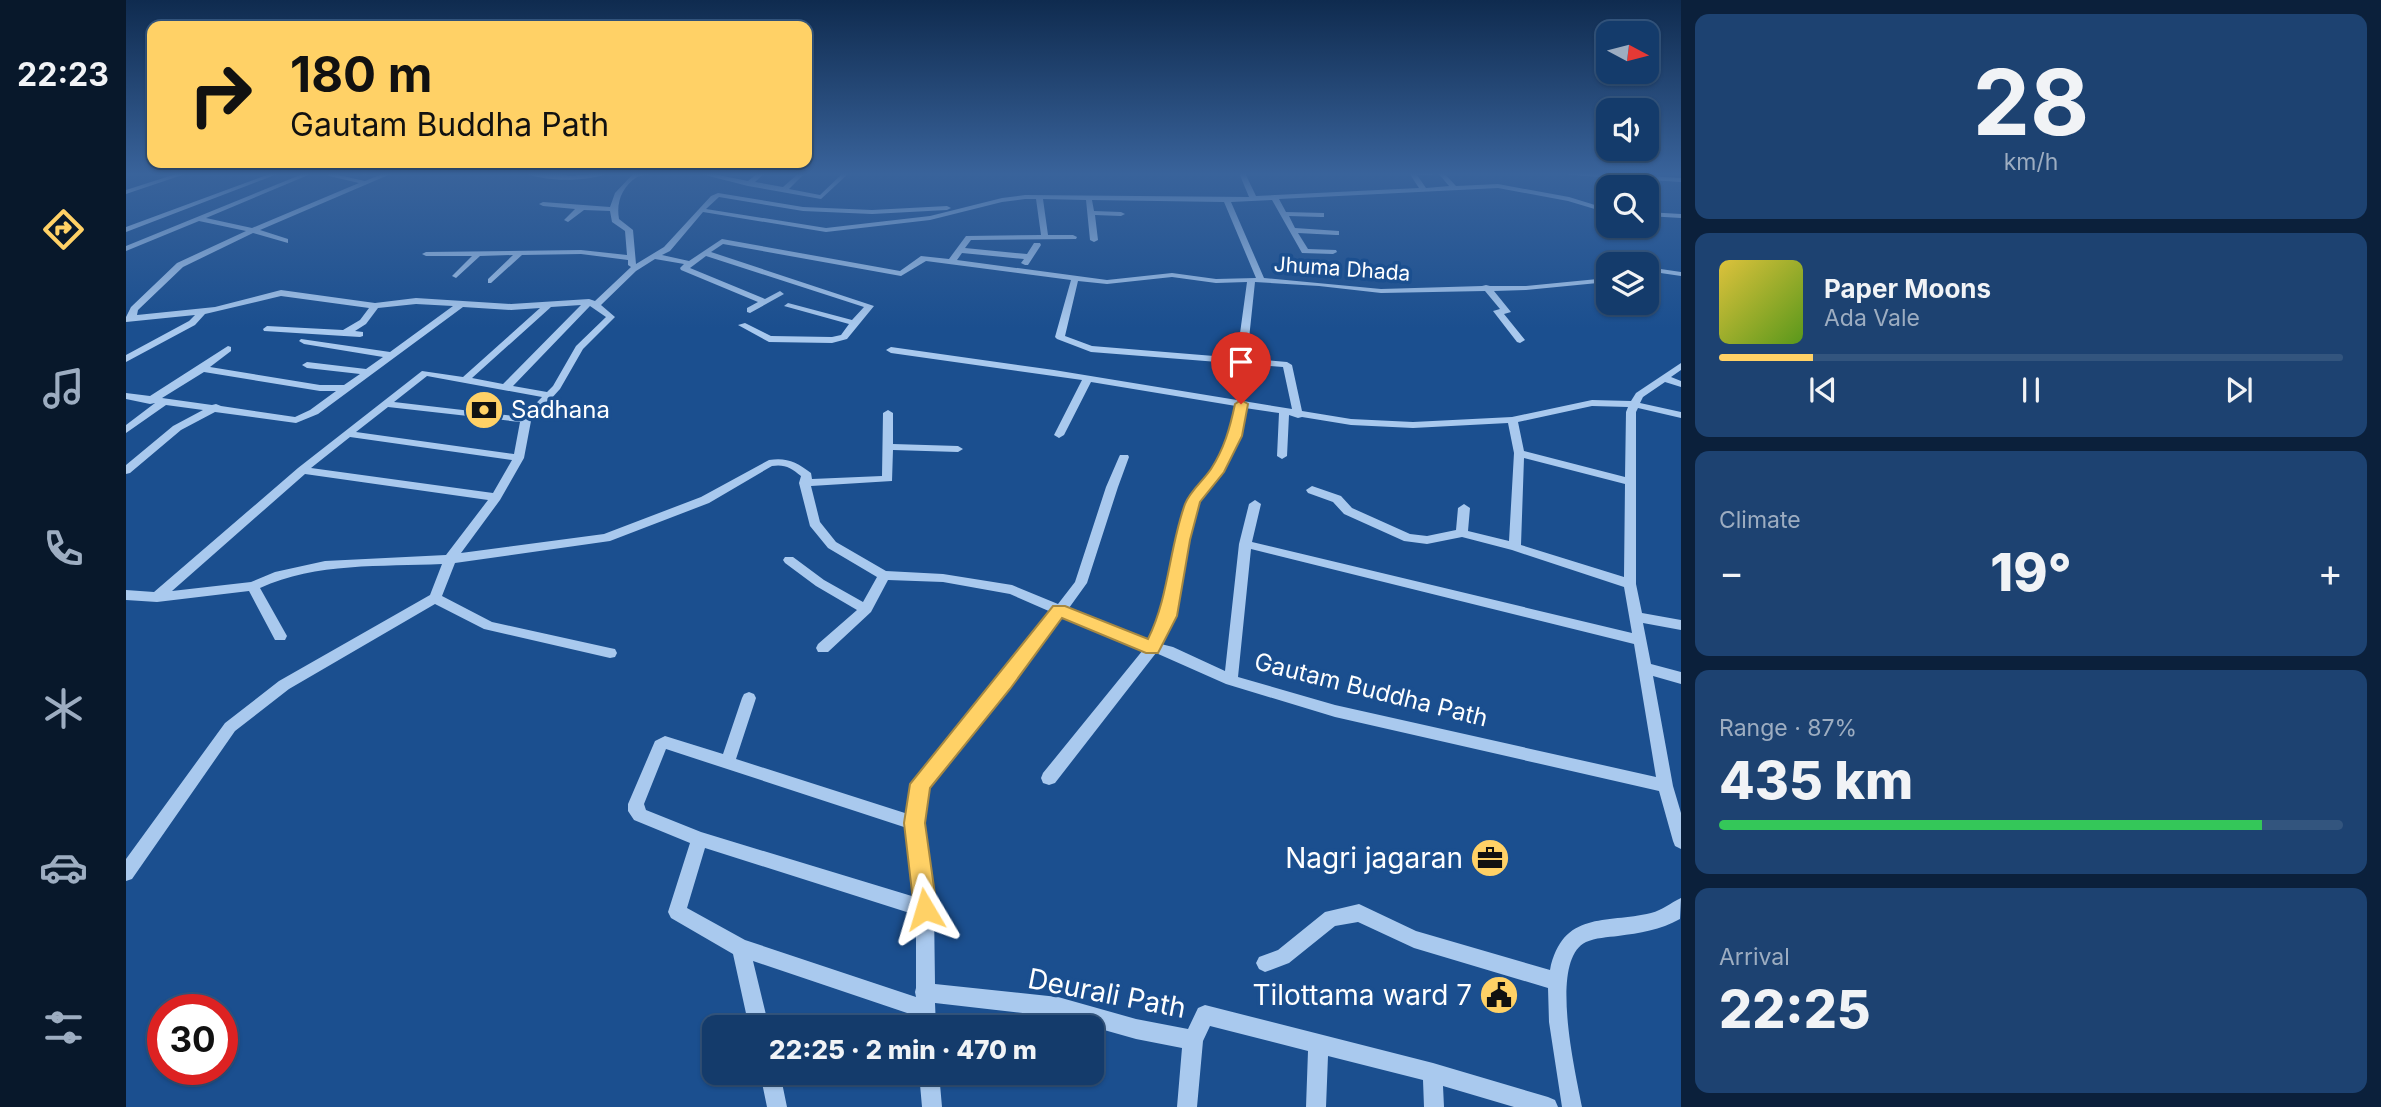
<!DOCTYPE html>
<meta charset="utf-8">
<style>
body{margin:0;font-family:Inter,sans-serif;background:#1d4271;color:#f1f3f6;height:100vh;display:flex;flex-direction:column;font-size:26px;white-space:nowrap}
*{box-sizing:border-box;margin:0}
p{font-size:23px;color:#9dadc1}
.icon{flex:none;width:38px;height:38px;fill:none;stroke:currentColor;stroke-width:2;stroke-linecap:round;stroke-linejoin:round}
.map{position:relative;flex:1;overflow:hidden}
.panel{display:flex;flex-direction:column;gap:14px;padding:14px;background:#0b203b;width:700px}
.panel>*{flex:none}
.top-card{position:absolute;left:21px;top:21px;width:665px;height:147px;border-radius:14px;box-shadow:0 2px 5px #0004,0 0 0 2px #33557e;background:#ffd166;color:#111;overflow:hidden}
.needle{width:46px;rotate:97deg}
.tools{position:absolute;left:1470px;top:21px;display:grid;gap:14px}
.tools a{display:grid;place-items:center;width:63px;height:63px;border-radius:14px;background:#143b6b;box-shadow:0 2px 5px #0004,0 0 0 2px #33557e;font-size:35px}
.speed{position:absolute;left:21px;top:994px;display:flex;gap:14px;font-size:35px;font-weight:700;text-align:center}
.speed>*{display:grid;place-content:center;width:91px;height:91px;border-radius:50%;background:#143b6b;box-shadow:0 2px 5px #0004,0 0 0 2px #33557e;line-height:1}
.speed .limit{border:10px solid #d22;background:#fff;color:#111}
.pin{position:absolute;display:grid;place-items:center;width:60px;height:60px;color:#fff;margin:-72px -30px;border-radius:50% 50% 50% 0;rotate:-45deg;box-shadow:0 0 7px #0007}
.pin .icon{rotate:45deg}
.me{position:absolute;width:77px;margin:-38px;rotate:353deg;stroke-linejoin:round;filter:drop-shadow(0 0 5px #0008)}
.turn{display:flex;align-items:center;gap:24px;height:147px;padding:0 28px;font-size:32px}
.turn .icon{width:91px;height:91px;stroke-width:2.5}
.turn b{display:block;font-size:49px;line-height:60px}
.big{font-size:52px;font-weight:800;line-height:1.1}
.panel .widget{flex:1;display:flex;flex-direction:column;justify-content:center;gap:10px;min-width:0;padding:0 24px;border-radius:14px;background:#1d4271}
.panel .dial{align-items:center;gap:0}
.dial b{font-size:91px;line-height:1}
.song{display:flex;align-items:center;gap:21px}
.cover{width:84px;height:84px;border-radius:10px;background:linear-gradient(135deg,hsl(50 70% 55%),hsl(90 70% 35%))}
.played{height:7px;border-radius:4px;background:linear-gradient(90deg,#ffd166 15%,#33557e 15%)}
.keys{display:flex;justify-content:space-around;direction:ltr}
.heat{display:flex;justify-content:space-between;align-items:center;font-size:38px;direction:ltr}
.charge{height:10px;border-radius:5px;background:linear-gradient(90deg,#34c759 87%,#33557e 0)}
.trip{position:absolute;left:576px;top:1015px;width:402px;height:70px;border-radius:14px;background:#143b6b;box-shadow:0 2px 5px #0004,0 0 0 2px #33557e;font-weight:800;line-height:70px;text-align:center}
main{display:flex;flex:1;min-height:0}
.tabs{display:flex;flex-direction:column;width:126px;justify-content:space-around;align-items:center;background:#08182b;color:#9dadc1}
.tabs .icon{width:49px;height:49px}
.tabs .active{color:#ffd166}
.tabs b{font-size:32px;color:#f1f3f6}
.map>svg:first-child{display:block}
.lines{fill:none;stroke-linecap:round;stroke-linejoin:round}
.minor{fill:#a9c9ee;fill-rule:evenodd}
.route{fill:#ffd166;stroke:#a68842;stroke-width:2}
.labels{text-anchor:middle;stroke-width:7;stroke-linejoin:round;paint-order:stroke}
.far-street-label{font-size:21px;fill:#fff;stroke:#1b4f8f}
.poi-label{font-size:24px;fill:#fff;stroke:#1b4f8f;text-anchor:start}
.street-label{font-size:24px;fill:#fff;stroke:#1b4f8f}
.near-poi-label{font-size:28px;fill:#fff;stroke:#1b4f8f;text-anchor:end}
.near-street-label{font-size:28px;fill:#fff;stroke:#1b4f8f}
</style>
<main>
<nav class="tabs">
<b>22:23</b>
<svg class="icon active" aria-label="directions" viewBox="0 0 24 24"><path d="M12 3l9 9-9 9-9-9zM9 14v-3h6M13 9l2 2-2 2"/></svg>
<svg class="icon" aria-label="music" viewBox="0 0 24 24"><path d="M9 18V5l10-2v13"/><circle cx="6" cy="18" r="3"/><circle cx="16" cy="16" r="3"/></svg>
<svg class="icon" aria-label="phone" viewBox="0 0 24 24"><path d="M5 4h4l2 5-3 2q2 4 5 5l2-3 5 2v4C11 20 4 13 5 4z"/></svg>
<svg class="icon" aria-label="climate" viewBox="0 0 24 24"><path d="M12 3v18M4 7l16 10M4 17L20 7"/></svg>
<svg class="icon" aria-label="car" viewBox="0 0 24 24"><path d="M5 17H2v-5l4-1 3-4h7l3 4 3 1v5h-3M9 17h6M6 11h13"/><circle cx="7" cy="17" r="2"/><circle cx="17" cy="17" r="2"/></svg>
<svg class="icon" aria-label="filters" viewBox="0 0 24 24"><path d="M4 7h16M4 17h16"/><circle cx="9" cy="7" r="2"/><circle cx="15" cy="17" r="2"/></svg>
</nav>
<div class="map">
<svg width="1555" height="1107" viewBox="0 0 1555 1107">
<rect width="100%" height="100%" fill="#1b4f8f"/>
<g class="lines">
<path class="minor" d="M53 173H62L0 194V190Z
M146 173H154L0 232V227Z
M179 173H187L80 218 126 228 233 183 203 176 202 175 205 173H213L212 175 239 181 259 173H267L134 230 162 239V243L127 233 57 267 12 310 11 315 89 307 155 290 249 303 290 298 385 304 463 299 469 301 505 267 502 265V260L455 254 396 255 365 283H362V279L387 255 354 256 330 278 326 276 346 256H300L296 254 300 252 455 250 501 255 499 231 486 222 484 211 458 210 442 222 438 220 449 209 417 206 413 204 417 202 484 207 489 193 508 173H528C523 175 516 175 511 177 496 187 490 202 493 219L507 230 510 264 538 247 585 196 592 193 677 207 746 210 821 206 825 208 821 210 746 214 677 211 593 197 580 209 700 228 804 216 876 198 899 195 1123 197 1113 173H1119L1130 196 1293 188 1283 173H1309L1306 175H1291L1300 188 1323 186 1312 173H1318L1330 186 1372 184 1443 197 1482 209V213L1442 201 1372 188 1153 199 1160 212 1198 213V217H1195L1163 216 1169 228 1213 231V235H1210L1172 233 1182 249 1210 250 1211 252 1207 254 1176 253 1146 200 1105 202 1138 278 1255 289 1356 286 1360 285 1364 286H1400L1482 278V282L1400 290 1368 291 1385 312 1378 314 1399 340 1394 343 1391 342 1367 311 1374 309 1359 291 1255 293 1193 286 1129 282 1122 348 1117 351 1112 348 1121 282 1090 283 1046 277 981 284 952 281 939 336 966 346 1161 362 1166 365 1176 411 1225 419 1287 422 1386 417 1466 400 1505 401 1510 393 1555 363V370L1545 377 1555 381V387L1539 382 1517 397 1514 403 1555 412V418L1512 408 1510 412V584L1516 613 1555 620V630L1517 623 1525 664 1555 672V684L1527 676 1547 786 1555 813V849L1549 846 1547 841 1533 791 1209 717 1100 684 1030 653 929 783 923 785 917 783 915 778 917 773 1017 650 936 617 802 786 797 823 808 909 809 984 932 997 1010 1019 1062 1029 1072 1008 1079 1005 1307 1063 1422 1097 1429 1100 1432 1107H1388L1317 1086 1318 1107H1298L1297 1080 1202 1056 1200 1107H1180L1182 1051 1084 1026 1077 1041 1071 1107H1051L1056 1048 1010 1039 932 1017 809 1003 810 1027H790V1016L627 961 643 1027H623L607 954 545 918 542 912 564 843 508 820 502 811V804L529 741 539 736 597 754 616 698 618 694 623 692 628 694 630 698 610 759 782 814 789 779 925 612 884 594 817 582 762 580 745 612 702 652H692L690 648 692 644 731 610 690 586 659 563 657 560 659 557H667L698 580 737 602 751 577 702 548 684 526 673 483 675 476C665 468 659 464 646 466L583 503 484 541 329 563 316 596 366 622 484 648 489 649 491 653 489 657 484 658 358 629 309 604 163 689 109 731 6 879 0 881V859L99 723 153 681 304 595 316 564C256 567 190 562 134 588L161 636 159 640H149L123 591 31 602 0 600V590L28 592 172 468 296 371 337 377 414 308 385 310 337 307 192 414 170 423 89 412 55 430 4 473 0 474V465L47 426 77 410 40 405 0 433V425L29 403 24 404 0 399V393L24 396 102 346 105 347V351L84 367 194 385H218L234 374 181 368 176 365 181 362 240 369 257 357 178 344 173 341 175 339 264 352 327 306 290 304 252 308 240 324 229 331 237 332V336L234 337 138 331 137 329 141 326 217 330 234 320 243 308 155 296 79 314 69 325 0 362V355L63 321 69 315 0 322V317L5 307 51 263 120 231 73 221 0 251V246ZM899 199H910L915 235 840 236 823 259 795 256 774 271 596 239 563 261 536 255 544 251 577 212 700 232 804 220 876 202ZM917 199 960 200 964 240 968 242 972 240 969 215 995 216 999 214 995 212 968 211 966 200 1098 202 1130 278 1090 279 1046 273 981 280 831 260 836 253 898 259 895 263 899 265H902L915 245 914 243H908L901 254 839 248 845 240 950 239 951 237 947 235H922ZM597 244 775 276 800 261 945 280 929 337 931 339 965 352 1157 367 1166 409 928 370 765 347 760 350 765 353 956 380 928 435 933 438 938 435 965 382 1110 406 1104 436 1086 471 1061 501 1050 540 1035 616 1023 641 943 608 961 583 992 487 1003 457 1002 455H994L993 457 980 487 949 582 932 604 886 585 817 574 760 571 710 542 694 522 685 486 766 481 767 450 832 452 837 449 832 446 767 444V413L762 410 757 413 756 476 686 479 685 473C671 462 660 457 643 460L575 497 478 534 335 553 374 500 398 458 405 421 434 389 457 349 489 317 475 305 510 271 529 259 558 264 554 268 555 270 632 302 621 308V312L624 313 658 294 654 291 639 299 564 268 580 256 738 307 726 320 662 303 658 306 723 324 715 335 706 337 645 336 619 323 612 325 643 342 706 343 721 339 748 306 585 252ZM455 305 377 384 346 378 425 307ZM464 306 480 317 450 346 427 386 421 392 387 386ZM78 372 194 391H210L184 410 169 417 95 406 90 404 86 405 36 398ZM301 376 416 397 397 417 268 402ZM1466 406 1502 407 1500 412 1499 477 1398 451 1392 422ZM262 407 394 422 388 454 230 432ZM1119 408 1153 413 1151 456 1156 459 1161 456 1163 415 1172 418 1176 417 1225 425 1287 428 1382 423 1388 453 1383 541 1342 531 1344 508 1338 504 1332 508 1330 530 1301 536 1284 534 1226 508 1215 496 1186 486 1180 490 1182 493 1207 502 1218 514 1278 541 1301 544 1336 537 1386 550 1498 587 1506 633 1126 542 1135 504 1129 500 1123 504 1113 544 1099 671 1047 647 1035 644 1049 616 1062 540 1073 502 1097 472 1114 436ZM224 437 386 460 367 493 185 468ZM1398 458 1499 484 1498 577 1395 545ZM179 474 362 500 320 555 199 561 149 572 125 582 46 591ZM1125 549 1508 644 1530 777 1209 705 1112 677ZM540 749 781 828 789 897 575 832 520 810 518 804ZM579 848 790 915V988L789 992 790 997 619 940 561 908Z
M234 173H242L239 175Z
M399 173H430L443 176 483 173C463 182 418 182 399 173Z
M571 173H582L622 181 632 173H639L629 182 657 187 673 173H679L663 189 694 195 717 173H723L695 199 622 186Z
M1441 173H1470L1555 178V182L1444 175Z
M1521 212 1555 214V218L1521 216Z
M1521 267 1555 272V276L1521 271Z
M1555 898 1554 919C1534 930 1514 933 1492 936 1482 937 1469 938 1460 942 1422 960 1450 1074 1456 1107H1436L1423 1022 1422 988 1288 948 1232 922 1209 926 1163 963 1139 972 1133 969 1130 963 1133 957 1152 950 1199 912 1233 904 1290 931 1424 970C1437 910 1479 924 1525 913 1537 910 1544 903 1555 898Z
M634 1073H654L661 1107H641Z
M793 1073H813L816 1107H796Z"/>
</g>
<linearGradient id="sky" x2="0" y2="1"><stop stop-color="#0f2b4f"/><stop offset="0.53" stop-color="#39639b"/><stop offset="1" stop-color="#39639b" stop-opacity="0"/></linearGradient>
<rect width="1555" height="328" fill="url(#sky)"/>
<path class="route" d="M1115 400 1122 404 1116 436 1098 472 1074 502 1064 540 1051 616 1032 653H1020L936 618 884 689 804 788 799 823 811 909 807 917 799 920 791 917 788 909 778 823 784 784 927 606H939L1022 639C1043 597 1043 548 1059 504 1064 491 1077 481 1085 469 1098 449 1104 428 1109 404Z"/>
<defs>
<g id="bank-disc" transform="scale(2.0125)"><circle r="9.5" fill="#ffd166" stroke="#1b4f8f"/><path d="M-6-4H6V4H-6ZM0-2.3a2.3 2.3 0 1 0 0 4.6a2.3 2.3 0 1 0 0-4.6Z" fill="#111"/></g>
<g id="office-disc" transform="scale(2.0125)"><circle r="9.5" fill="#ffd166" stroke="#1b4f8f"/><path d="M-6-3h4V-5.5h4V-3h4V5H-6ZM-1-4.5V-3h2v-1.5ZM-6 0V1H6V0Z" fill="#111"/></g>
<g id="civic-disc" transform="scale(2.0125)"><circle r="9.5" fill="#ffd166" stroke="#1b4f8f"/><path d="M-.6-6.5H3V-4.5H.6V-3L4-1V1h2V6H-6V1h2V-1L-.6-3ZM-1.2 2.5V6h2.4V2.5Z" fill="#111"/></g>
</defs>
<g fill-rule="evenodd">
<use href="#bank-disc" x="358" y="410"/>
<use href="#office-disc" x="1364" y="858"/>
<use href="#civic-disc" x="1373" y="995"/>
</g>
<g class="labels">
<g class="far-street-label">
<text transform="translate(1216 269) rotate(4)" y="7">Jhuma Dhada</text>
</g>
<g class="poi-label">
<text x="385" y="418">Sadhana</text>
</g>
<g class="street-label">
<text transform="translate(1245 690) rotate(14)" y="8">Gautam Buddha Path</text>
</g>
<g class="near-poi-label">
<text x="1337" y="868">Nagri jagaran</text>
<text x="1346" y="1005">Tilottama ward 7</text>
</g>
<g class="near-street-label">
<text transform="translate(981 993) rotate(11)" y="10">Deurali Path</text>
</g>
</g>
</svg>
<div class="tools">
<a><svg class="needle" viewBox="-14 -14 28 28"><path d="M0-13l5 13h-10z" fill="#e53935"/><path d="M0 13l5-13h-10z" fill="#9dadc1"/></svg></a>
<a><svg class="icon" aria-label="sound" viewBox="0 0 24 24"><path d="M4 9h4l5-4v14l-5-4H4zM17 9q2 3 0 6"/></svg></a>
<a><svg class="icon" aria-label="search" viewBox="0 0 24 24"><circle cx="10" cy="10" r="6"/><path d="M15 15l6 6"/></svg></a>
<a><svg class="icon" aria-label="layers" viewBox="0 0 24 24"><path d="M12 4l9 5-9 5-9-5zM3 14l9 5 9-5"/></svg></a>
</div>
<div class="speed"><div class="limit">30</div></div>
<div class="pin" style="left:1115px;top:404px;background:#d93025"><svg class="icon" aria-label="arrive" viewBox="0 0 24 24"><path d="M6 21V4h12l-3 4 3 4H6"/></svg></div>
<svg class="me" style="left:799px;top:909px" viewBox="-20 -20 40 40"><path d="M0-17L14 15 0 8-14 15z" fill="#ffd166" stroke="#fff" stroke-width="4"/></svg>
<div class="trip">22:25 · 2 min · 470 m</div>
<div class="top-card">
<div class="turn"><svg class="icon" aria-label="right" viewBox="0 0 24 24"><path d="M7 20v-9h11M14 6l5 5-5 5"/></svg><div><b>180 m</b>Gautam Buddha Path</div></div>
</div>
</div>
<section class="panel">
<div class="widget dial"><b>28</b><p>km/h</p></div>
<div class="widget">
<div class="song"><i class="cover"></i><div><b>Paper Moons</b><p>Ada Vale</p></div></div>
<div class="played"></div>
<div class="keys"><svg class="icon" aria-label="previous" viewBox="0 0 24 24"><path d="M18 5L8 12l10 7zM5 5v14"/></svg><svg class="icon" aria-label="pause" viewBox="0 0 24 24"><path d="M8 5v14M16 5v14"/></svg><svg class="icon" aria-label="next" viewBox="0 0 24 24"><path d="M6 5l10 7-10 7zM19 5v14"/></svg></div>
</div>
<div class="widget"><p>Climate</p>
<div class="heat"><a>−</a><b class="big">19°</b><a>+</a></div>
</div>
<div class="widget"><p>Range · 87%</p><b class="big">435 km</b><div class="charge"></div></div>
<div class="widget"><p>Arrival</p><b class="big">22:25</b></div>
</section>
</main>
